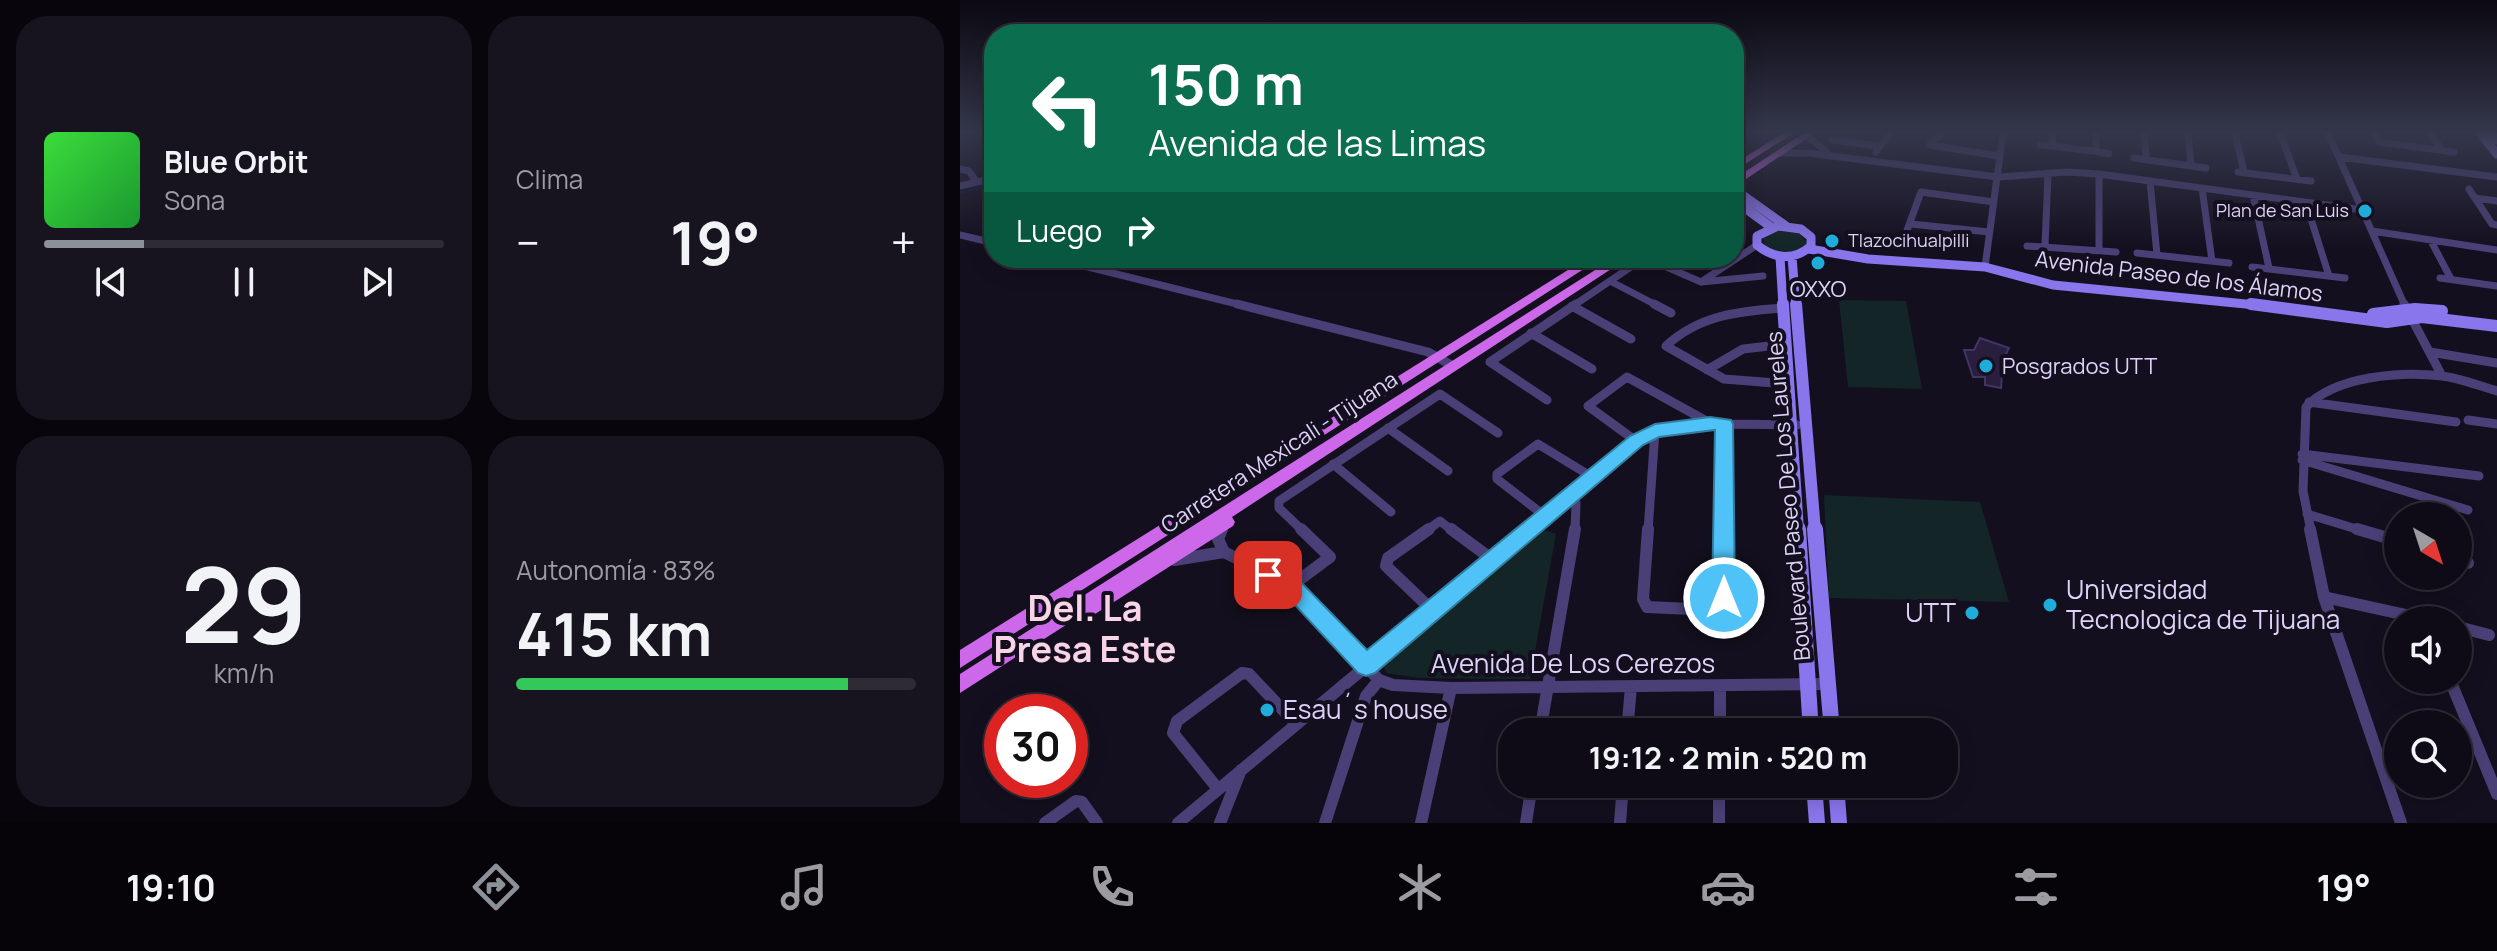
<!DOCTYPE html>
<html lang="es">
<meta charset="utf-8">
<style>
body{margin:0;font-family:Manrope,sans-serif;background:#18141f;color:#f1f3f6;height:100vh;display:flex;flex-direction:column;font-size:30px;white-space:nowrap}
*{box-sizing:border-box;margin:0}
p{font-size:26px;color:#9b9ba1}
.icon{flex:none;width:44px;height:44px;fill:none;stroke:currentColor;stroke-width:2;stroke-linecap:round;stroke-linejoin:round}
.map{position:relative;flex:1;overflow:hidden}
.sheet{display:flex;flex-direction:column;gap:16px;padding:16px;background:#08060c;width:960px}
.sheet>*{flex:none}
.top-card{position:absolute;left:24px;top:24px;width:760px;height:244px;border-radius:32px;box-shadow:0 4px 20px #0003,0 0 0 2px #2f2b35;background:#0b6e4f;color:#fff;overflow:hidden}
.needle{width:52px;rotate:141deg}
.fabs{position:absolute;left:1424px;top:502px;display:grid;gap:16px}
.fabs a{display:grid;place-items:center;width:88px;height:88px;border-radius:50%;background:#0f0b16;box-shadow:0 4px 20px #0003,0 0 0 2px #2f2b35;font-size:40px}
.speed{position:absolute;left:24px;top:694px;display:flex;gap:16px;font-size:40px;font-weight:700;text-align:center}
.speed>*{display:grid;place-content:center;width:104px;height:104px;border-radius:50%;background:#0f0b16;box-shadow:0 4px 20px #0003,0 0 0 2px #2f2b35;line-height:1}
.speed .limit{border:12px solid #d22;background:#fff;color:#111}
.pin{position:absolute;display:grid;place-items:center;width:68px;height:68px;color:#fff;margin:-34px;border-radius:16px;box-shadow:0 4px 12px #0006}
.me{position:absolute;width:88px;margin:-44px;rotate:0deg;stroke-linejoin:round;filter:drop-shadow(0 0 6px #0008)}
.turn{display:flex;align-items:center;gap:28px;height:168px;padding:0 32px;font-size:36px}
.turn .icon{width:104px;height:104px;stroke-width:2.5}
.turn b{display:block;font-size:56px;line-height:68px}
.then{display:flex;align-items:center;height:76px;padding:0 32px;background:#0003;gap:16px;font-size:30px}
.big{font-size:60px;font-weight:700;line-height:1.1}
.sheet .tile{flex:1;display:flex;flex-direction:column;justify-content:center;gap:12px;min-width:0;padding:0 28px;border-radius:32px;background:#18141f}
.sheet .dial{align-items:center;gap:0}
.dial b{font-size:104px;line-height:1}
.song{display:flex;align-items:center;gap:24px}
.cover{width:96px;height:96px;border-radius:12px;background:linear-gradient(135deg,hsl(120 70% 55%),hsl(130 70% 35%))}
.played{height:8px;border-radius:4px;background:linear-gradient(90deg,#8c9099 25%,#2f2b35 25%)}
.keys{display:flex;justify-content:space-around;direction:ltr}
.heat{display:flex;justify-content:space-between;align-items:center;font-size:44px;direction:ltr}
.charge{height:12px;border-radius:6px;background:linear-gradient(90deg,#34c759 83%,#2f2b35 0)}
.sheet .tiles{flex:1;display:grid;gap:16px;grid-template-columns:repeat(2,1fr)}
.trip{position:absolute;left:538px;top:718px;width:460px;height:80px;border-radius:32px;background:#0f0b16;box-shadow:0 4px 20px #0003,0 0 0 2px #2f2b35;font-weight:700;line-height:80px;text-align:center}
.tab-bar{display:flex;height:128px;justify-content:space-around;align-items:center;background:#060409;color:#9b9ba1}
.tab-bar .icon{width:56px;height:56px}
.tab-bar .selected{color:#8c9099}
.tab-bar b{font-size:36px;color:#f1f3f6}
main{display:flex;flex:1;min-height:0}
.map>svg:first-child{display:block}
.green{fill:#132527}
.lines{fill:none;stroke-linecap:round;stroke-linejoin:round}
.stream{stroke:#0f1837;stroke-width:2}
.building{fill:#291e3d;stroke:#436;stroke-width:2}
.street-far2{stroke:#4a4077;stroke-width:7}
.street-far1{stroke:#4a4077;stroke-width:9}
.street{stroke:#4a4077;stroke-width:12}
.secondary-far2{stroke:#8a76ec;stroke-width:9}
.secondary-far1{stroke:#8a76ec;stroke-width:12}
.secondary{stroke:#8a76ec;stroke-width:16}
.primary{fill:#cd68eb;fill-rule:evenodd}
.route{fill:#4fc3f7;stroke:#337fa1;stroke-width:2}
.poi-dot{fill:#1eacda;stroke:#140f1e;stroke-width:3}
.labels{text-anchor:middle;stroke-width:8;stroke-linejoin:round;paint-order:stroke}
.far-poi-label{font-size:18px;fill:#ddd3f9;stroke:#140f1e;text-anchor:end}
.street-label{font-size:22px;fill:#ddd3f9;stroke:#140f1e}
.poi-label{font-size:22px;fill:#ddd3f9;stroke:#140f1e}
.near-poi-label{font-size:26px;fill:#ddd3f9;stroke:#140f1e;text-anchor:start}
.near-street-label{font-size:26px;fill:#ddd3f9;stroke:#140f1e}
.near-district-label{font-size:36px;font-weight:bold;fill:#f9d4e6;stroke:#140f1e}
</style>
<main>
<section class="sheet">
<div class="tiles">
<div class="tile">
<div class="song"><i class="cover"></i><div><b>Blue Orbit</b><p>Sona</p></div></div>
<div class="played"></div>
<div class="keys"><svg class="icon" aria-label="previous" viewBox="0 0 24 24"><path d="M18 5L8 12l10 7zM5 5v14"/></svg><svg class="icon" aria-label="pause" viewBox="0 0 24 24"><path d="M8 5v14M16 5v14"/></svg><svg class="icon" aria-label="next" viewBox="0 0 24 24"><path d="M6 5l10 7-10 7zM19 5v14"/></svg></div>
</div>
<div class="tile"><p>Clima</p>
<div class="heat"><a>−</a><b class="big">19°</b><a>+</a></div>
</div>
<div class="tile dial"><b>29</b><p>km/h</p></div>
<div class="tile"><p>Autonomía · 83%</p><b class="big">415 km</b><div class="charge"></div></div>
</div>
</section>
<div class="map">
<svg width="1537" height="823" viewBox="0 0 1537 823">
<rect width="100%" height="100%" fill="#140f1e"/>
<path class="green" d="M817 229 839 232 847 243 841 251 820 254 804 246 803 237Z
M879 300 946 301 962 389 888 387Z
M864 495 1020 502 1049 602 869 598Z
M584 530 596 534 570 679 459 678 426 673 423 663Z"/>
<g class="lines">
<path class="stream" d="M0 193 34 184"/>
</g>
<path class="building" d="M1020 338 1049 348 1043 360 1041 388 1025 385V377H1013L1004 350H1014Z"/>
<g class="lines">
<path class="street-far2" d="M982 133 969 145 1040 156
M1092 133 1093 146 1132 151 1136 150V133
M1184 133 1186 157
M1228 133 1231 164
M1275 133 1284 172
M1320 133 1337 179
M1368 133 1445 306
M1414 133 1419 142 1494 152
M1470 133 1482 150
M847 136 866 151
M872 140 917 146
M1080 145 1093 146
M1135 151 1149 154
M916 152 930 133
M821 153H848L1038 177 1107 172 1139 174 1403 210
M1379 157 1537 177
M1174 158 1246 168
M0 169 9 171 16 181
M1278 172 1351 181
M1139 174V249
M1190 181 1197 255
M0 186 34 178
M1242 188 1252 261
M1509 189 1532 224 1537 225
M1293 195 1309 268
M1515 198 1537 201
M1346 203 1369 276
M951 224 1029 232
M1412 231 1537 250
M0 235 34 243
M945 236 961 192 1034 202
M1471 241 1491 279
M1067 246 1156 252
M1085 246 1088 173
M1177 253 1269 263
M92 258 285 306
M686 258 741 282 803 276
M1025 267 1043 133
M1292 267 1385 278
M1480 278 1537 286
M650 281 698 306
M741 282 797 245
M613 306 684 258"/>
<path class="street-far1" d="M277 304 468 352 493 366
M694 304 711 313
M1444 304 1482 376
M612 306 671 339
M823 308C780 311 739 315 706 346L764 379 828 384
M571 333 632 369
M1470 352 1537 363
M747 370 783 349 826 344
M587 400 530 362 616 304
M1349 402 1496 422
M1508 420 1537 424
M764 424V531
M428 428 488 471
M676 441 628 406 667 377 750 423
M1342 454 1519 476
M1342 460 1508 510
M373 464 431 512
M612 494 616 503 615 531
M1347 514 1403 531
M585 516 537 479V474L578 444 632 477
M261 531 263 526
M343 531 319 508V501L480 394 538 433
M466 531 480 521 493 531
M568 531 676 441C728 419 781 425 837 425
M688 531 695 431
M1351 531 1343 491 1346 407C1375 376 1441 371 1482 376 1500 378 1519 386 1537 391"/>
<path class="street" d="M262 529 258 539 264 552
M469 529 428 558 426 566 472 610
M491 529 533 560
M688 529 683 599 687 607 753 610 764 598V529
M1350 529 1364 597 1441 823
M1397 529 1438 541
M214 560 264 552 331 586 419 680 433 685 491 688 868 684
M1498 560 1508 563
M331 586 370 557 341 529
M1364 597 1469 620
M1498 627 1529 635
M1490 680 1537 794
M760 686V732
M580 732 615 529
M667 732 671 687
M759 784V823
M258 789 213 733 217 721 282 673 289 674 336 724
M85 823 116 801 122 802 137 823
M218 823 571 529
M260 823 281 770
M365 823 406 696 419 680
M461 823 491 688
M566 823 572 784
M660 823 663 784"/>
<path class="secondary-far2" d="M1520 133 1537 154
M1531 133 1537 140
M774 189 826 226
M774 200 811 227
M818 226 841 229 851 237V246C834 261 814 259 797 245V236Z
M849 249 908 259 1025 267 1093 285 1306 306
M820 257 823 306
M832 257 836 306"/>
<path class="secondary-far1" d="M823 304 838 531
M836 304 855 531
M1291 304 1427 322 1462 317 1537 326
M1413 314 1455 309 1482 311"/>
<path class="secondary" d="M838 529 851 732
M855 529 872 732
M854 784 857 823
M876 784 879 823"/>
<path class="primary" d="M823 133H834L774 171V164Z
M844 133H855L774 187V179Z
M774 198 780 199 781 201 774 204Z
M627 258H641L0 668V650Z
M654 258H668L272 517 275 522 273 526 132 616 126 619 120 616 0 693V674Z"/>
</g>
<linearGradient id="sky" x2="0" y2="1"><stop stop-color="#0b0810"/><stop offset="0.53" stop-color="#34374c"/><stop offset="1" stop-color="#34374c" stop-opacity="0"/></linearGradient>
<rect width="1537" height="249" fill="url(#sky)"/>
<path class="route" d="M750 417 771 420 773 424 775 598 771 604 764 607 756 604 752 598 755 430 699 437 683 445 415 673 406 676 398 673 323 592 301 581 298 575 301 568 308 565 338 579 407 650 670 436 695 424Z"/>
<g class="poi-dot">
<circle cx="1405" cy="211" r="8"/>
<circle cx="872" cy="241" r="8"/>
<circle cx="858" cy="263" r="8"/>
<circle cx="1026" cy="366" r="8"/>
<circle cx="1090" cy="605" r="8"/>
<circle cx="1012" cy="613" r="8"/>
<circle cx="307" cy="710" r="8"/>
</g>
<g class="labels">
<g class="far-poi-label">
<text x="1389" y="217">Plan de San Luis</text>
<text x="888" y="247" text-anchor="start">Tlazocihualpilli</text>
</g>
<g class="street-label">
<text transform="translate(1219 276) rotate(7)" y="8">Avenida Paseo de los Álamos</text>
<text transform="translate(319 452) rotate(-33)" y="8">Carretera Mexicali - Tijuana</text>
<text transform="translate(828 496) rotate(-95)" y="8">Boulevard Paseo De Los Laureles</text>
</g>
<g class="poi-label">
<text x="858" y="297">OXXO</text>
<text x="1042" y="374" text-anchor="start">Posgrados UTT</text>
</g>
<g class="near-poi-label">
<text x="1106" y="599">Universidad<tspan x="1106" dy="30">Tecnologica de Tijuana</tspan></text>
<text x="996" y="622" text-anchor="end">UTT</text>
<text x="323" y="719">Esau´s house</text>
</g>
<g class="near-street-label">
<text x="613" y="673">Avenida De Los Cerezos</text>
</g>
<g class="near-district-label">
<text x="125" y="621">Del. La<tspan x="125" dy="41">Presa Este</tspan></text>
</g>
</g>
</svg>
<div class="fabs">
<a><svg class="needle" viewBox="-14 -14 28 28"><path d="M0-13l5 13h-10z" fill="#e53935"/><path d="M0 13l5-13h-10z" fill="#9b9ba1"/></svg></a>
<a><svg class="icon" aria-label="sound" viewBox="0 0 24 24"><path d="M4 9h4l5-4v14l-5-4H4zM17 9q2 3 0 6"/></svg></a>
<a><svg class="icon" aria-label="search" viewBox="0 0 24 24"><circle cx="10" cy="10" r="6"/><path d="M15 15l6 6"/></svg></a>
</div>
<div class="speed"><div class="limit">30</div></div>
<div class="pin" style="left:308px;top:575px;background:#d93025"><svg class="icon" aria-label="arrive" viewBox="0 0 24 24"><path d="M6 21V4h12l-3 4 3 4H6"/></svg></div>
<svg class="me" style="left:764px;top:598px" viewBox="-20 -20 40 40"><circle r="17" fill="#4fc3f7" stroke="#fff" stroke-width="3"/><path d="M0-11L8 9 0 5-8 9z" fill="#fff"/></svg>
<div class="trip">19:12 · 2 min · 520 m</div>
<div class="top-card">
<div class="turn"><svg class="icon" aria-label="left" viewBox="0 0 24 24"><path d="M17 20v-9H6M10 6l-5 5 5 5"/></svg><div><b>150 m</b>Avenida de las Limas</div></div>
<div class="then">Luego<svg class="icon" aria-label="right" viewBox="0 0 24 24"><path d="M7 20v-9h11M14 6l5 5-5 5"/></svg></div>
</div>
</div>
</main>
<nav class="tab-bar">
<b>19:10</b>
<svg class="icon selected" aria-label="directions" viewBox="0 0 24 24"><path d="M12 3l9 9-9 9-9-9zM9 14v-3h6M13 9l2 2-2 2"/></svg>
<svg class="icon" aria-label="music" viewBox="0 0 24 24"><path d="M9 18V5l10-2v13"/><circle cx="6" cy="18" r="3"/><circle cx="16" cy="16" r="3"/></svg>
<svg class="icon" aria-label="phone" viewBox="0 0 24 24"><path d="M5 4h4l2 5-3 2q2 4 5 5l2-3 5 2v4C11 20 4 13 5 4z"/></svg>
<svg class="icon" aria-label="climate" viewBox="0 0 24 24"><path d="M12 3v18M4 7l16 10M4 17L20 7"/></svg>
<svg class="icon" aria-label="car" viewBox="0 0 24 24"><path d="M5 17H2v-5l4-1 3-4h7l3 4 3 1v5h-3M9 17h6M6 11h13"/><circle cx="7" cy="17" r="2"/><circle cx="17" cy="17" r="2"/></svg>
<svg class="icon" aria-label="filters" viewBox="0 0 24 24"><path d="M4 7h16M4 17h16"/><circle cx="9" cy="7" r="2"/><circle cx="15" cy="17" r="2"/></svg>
<b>19°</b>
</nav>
